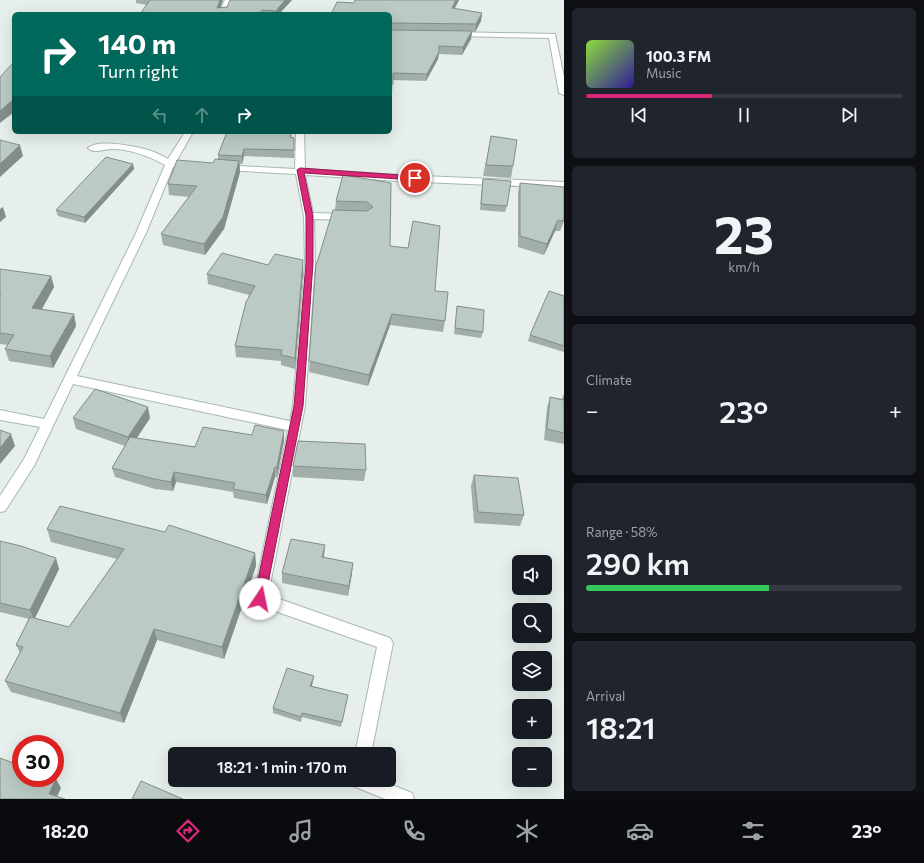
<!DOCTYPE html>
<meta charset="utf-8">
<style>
body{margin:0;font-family:Commissioner,sans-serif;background:#20242c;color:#f1f3f6;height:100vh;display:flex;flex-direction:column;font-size:15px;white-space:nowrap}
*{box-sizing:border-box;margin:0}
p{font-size:13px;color:#9ea1a6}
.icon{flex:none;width:22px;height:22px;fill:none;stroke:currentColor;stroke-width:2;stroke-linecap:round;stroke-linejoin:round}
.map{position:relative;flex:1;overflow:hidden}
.side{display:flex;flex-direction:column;gap:8px;padding:8px;background:#0d0f14;width:360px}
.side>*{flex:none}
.guide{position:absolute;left:12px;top:12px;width:380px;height:122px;border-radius:6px;box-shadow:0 4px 16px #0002;background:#00695c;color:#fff;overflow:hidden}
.controls{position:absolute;left:512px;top:555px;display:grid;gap:8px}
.controls a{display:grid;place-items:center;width:40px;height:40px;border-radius:6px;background:#171b24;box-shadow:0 4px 16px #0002;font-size:20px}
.speed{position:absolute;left:12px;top:735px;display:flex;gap:8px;font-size:20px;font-weight:700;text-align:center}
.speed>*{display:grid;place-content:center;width:52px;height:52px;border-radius:50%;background:#171b24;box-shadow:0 4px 16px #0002;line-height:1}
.speed .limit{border:6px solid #d22;background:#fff;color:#111}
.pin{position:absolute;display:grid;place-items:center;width:34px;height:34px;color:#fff;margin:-17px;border:2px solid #fff;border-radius:50%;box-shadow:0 1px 4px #0007}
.me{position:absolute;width:44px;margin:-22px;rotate:11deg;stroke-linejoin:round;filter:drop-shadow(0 0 3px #0008)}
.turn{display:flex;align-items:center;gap:14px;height:84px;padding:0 20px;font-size:18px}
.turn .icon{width:52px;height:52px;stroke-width:2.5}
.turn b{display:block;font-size:28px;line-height:34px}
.lanes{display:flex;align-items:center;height:38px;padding:0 20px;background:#0003;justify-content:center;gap:20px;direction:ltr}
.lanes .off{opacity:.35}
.big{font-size:30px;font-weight:600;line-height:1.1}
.side .card{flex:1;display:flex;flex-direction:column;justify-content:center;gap:6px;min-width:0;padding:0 14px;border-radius:6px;background:#20242c}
.side .dial{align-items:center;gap:0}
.dial b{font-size:52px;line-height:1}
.song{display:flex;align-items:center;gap:12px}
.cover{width:48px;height:48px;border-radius:6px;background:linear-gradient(135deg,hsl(90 70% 55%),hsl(250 70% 35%))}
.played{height:4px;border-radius:2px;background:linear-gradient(90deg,#db2777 40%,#363941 40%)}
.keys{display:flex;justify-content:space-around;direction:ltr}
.heat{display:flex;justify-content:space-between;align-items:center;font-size:22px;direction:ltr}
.charge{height:6px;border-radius:3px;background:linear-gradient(90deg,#34c759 58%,#363941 0)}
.trip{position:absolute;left:168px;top:747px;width:228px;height:40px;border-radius:6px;background:#171b24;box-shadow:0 4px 16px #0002;font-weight:600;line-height:40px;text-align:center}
.tabs{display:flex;height:64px;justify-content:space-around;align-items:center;background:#090b0e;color:#9ea1a6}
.tabs .icon{width:28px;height:28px}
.tabs .selected{color:#db2777}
.tabs b{font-size:18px;color:#f1f3f6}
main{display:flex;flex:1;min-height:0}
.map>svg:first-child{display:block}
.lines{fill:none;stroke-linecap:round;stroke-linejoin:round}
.street-casing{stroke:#a8b8b2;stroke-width:2}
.street{fill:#fff;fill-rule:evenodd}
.wall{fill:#a1aea9}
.shaded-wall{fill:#838d89}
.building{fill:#bbcac4;stroke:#838d89}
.route{fill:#db2777;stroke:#8e194d}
</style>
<main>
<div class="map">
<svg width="564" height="799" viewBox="0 0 564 799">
<rect width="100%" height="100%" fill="#e6efeb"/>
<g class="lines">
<g class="street-casing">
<path id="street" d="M225 0H233L226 14H218Z
M452 32 555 34 564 77V95L559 93 549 38 455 36 451 34Z
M185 132H193L176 162H191L196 165 191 168 173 167 146 233 77 376 290 421 293 406 305 263 304 216 296 174 224 170 221 169 219 167 221 165 295 169 296 132H304L305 169 399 175 564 182V188L399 181 305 175 313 213 347 214 352 217 347 220 314 219 315 263 305 406 268 595 390 638 393 643 371 754H355L377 647 255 604 253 599 288 430 73 384 34 466 5 511 0 512V496L24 459 40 427 0 420V410L44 419 136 233 165 165C149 156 130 149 112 149 104 149 93 154 88 148 97 138 142 147 154 152 159 154 164 157 168 159Z
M351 780H380L412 793 414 799H385L353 786Z"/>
</g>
<use href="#street" class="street"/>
</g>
<path class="wall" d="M136 0H223L220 8 292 0 279 14H140L147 5 136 3Z
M355 0H459L454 9 482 13 481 21 475 32H472L471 39 462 55 439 54 438 59 426 81 393 80 392 92H390V14L354 3Z
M292 132 291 138H294V158L244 156 242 164H240V172L224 229 205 255 163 245 161 234 189 197 169 195 168 184 213 163 218 160V155Z
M491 136 513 166 511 178 483 176Z
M133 164 134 169 85 223 58 216 56 210Z
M483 179 507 206 505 212 480 210 482 185Z
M391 183 390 246 435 291 445 321 443 332 390 325 368 386 309 372 317 263 335 210 336 201Z
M520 183 564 220 560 231H555L544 255 518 247V193Z
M303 260V271L295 369 281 365V361L236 357 235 346 249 295 208 284 207 274 268 265Z
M0 269 51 276 54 287 41 309 74 314 76 326 53 368 9 361 5 349 8 345 0 344Z
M564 296V352L528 341 530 335Z
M457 306 483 332 481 338 454 334Z
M564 393V444L544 440 547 408 550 397 562 399Z
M73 418H150L137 438 195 447 252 435 284 431V440L277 477H275L267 504 234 498 233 492 176 482 173 491 155 489 115 477 112 468 125 446 76 429Z
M293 466 366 470 364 481 293 477Z
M474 475 524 515 520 526 474 523 471 486Z
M47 529 165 532 255 553 256 566 224 659 157 640 124 723 11 692 5 681 20 653 16 645 29 619 0 612V541L59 569 35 618 69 627 117 559 51 542Z
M324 557 352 573 348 596 282 583V573Z
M313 681 312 686 348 695 341 727 302 717 301 722 273 713V708Z"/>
<path class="shaded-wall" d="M220 0H223L218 14 217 8Z
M285 0H292L279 14H276V11Z
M456 0H459L451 16 452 8Z
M482 13 481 21 475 32 476 24Z
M472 31 471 39 462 55 463 47Z
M439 52 438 59 426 81 427 74Z
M14 99V112L0 123V111Z
M20 145 23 156 0 177V164Z
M244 149V156L242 164V156Z
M239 161 240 172 224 229 205 255 204 244Z
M133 164 134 169 85 223 84 217Z
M3 207 6 217 0 222V209Z
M564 217V220L560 231 563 221Z
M558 220 555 231 544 255 547 244Z
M303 260V271L295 369V358Z
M51 276 54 287 36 320 32 308Z
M74 314 76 326 53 368 50 356Z
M392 314 390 325 368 386 369 375Z
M148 407 150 418 130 448 128 437Z
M284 431V440L277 477V467Z
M11 434 15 446 0 464V448Z
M275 467V477L267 504 266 495Z
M174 472 176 482 173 491 171 482Z
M325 545 324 556 322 567V557Z
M255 553 256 566 224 659 222 647Z
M56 558 59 569 34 620 30 610Z
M353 563 352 573 348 596 349 586Z
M154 629 157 640 124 723 120 713Z
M314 676 313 681 310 691V686Z
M56 779 61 788 56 799 49 794Z"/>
<path class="building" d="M150 0H220L217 8 227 7 230 0H285L276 11 262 10 259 14H140Z
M355 0H456L452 8 482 13 476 24 391 23 390 24V14H331L337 2 354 3Z
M390 28 391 30 472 31 463 47 439 46V52L427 74 393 73V84H390Z
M14 62V99L0 111V77Z
M227 132H291L290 137 294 138V150L244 149 242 156 218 155Z
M491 136 517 140 513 166 486 165Z
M0 140 20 145 0 164Z
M106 157 133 164 84 217 56 210Z
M215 159 239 161 223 217 204 244 161 234 197 186 168 184 177 160 213 163Z
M343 175 391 183 390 246 408 248 413 221 440 226 435 291 448 292 445 321 392 314 369 375 309 361 316 263H317L333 210 367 211 373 207 367 202 336 201Z
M483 179 511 181 507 206 481 204Z
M520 183 564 187V217L563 221 558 220 547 244 520 236Z
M222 253 268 265 275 254 303 260 295 358 281 355 282 350 235 346 246 302 255 286 207 274Z
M0 269 51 276 32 308 74 314 50 356 5 349 14 335 0 333V295L1 294H0Z
M549 291 564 296V346L530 335Z
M457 306 484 310 483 332 455 328Z
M95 389 148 407 128 437 73 418Z
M550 397 563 400 564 397V433L547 429Z
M255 425 284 431 277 467H275L266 495 233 489 235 483 174 472 171 482 154 479 112 468 130 437 195 447 203 427 252 435Z
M0 430 11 434 0 448Z
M298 441 365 444 366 470 293 466Z
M474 475 518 478 524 515 478 512Z
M60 506 165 532 169 525 255 553 222 647 154 629 120 713 5 681 23 647 16 645 30 617 69 627 124 549 47 529Z
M291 539 325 545 322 557 353 563 349 586 282 573Z
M0 541 21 546 56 558 30 610 0 603Z
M287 668 314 676 310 686 348 695 342 722 302 713 301 717 273 708Z
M0 758 21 766V778H53L56 779 49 794 65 799H0Z
M141 781 183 799H132Z"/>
<path class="route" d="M300 168 415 176 418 178 415 180 304 173 313 216V263L303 406 265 599 264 602 260 604 256 602 254 599 294 406 306 263V216L297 170Z"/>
</svg>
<div class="controls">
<a><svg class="icon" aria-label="sound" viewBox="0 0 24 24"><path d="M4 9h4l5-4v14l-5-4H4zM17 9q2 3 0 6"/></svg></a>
<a><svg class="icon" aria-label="search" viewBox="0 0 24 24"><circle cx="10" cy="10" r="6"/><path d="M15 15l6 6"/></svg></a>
<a><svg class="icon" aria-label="layers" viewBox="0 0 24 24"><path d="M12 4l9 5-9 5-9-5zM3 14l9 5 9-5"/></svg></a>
<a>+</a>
<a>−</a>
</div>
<div class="speed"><div class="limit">30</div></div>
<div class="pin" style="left:415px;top:178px;background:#d93025"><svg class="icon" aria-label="arrive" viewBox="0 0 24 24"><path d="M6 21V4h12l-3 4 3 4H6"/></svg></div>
<svg class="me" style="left:260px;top:599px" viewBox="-20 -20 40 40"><circle r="19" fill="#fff"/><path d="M0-13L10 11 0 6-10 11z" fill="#db2777"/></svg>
<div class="trip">18:21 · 1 min · 170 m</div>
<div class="guide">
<div class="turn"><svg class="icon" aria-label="right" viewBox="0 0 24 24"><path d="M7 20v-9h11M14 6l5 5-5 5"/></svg><div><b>140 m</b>Turn right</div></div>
<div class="lanes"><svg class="icon off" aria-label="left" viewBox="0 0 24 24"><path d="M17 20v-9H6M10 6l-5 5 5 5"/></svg><svg class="icon off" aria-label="ahead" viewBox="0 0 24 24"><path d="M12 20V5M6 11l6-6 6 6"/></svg><svg class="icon" aria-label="right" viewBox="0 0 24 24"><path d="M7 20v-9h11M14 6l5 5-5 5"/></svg></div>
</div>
</div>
<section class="side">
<div class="card">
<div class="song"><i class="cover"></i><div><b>100.3 FM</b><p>Music</p></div></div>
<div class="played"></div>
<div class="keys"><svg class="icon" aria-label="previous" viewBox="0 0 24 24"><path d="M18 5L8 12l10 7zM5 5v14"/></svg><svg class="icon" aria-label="pause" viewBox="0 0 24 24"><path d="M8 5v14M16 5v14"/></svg><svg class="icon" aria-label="next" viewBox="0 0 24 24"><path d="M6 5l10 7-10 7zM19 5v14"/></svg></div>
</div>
<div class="card dial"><b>23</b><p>km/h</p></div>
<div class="card"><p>Climate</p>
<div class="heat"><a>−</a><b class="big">23°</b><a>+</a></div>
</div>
<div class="card"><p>Range · 58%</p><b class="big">290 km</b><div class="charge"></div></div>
<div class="card"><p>Arrival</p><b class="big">18:21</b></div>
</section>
</main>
<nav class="tabs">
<b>18:20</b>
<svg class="icon selected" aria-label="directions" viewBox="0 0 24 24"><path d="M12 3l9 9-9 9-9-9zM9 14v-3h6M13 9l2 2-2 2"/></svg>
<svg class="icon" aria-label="music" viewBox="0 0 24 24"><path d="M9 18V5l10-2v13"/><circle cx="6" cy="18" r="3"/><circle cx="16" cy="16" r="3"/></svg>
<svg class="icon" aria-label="phone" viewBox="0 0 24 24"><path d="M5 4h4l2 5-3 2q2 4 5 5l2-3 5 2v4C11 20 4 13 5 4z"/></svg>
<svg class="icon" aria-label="climate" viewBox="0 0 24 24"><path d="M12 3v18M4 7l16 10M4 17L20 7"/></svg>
<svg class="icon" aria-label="car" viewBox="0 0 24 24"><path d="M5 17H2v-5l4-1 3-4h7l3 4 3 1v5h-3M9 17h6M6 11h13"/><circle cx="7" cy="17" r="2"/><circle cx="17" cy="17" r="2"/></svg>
<svg class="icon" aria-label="filters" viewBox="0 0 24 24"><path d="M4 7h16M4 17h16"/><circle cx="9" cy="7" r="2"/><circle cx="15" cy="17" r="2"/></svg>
<b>23°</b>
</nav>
